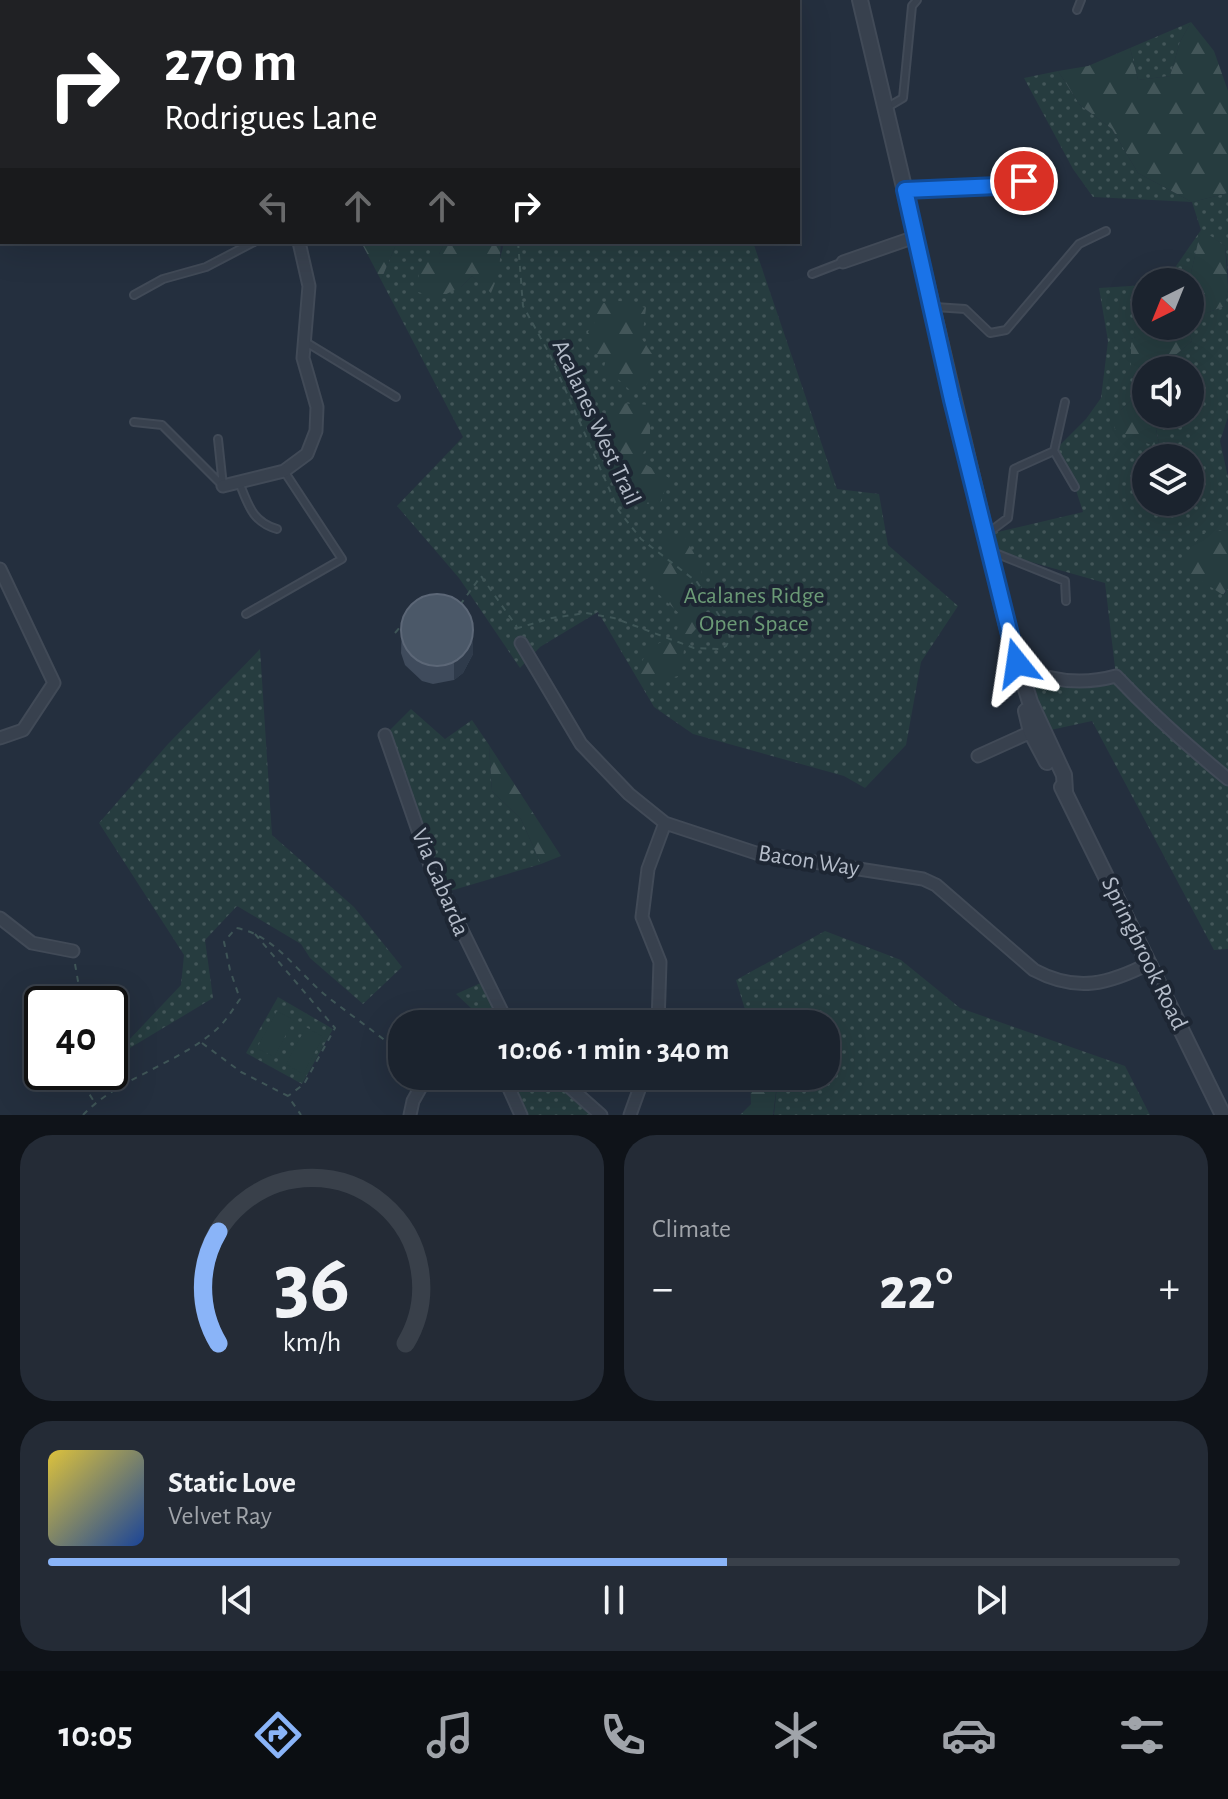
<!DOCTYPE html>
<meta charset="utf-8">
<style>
body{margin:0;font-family:"Alegreya Sans",sans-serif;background:#242b36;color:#f1f3f6;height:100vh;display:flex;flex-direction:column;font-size:30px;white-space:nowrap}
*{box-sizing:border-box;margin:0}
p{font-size:26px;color:#a0a4aa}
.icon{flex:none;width:44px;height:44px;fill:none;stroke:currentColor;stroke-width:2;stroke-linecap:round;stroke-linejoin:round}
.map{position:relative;height:1115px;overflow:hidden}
.side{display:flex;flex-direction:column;gap:20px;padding:20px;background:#0f1319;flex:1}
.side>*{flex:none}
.guide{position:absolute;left:0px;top:0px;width:800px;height:244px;box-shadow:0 8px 32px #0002,0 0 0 2px #39404a;background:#202124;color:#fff;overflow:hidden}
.needle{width:52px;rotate:223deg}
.fabs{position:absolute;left:1132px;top:268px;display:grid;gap:16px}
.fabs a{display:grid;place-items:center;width:72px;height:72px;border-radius:50%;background:#1b232e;box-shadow:0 8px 32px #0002,0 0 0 2px #39404a;font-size:40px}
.speed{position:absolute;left:24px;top:986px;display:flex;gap:16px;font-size:40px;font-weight:700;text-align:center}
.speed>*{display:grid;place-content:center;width:104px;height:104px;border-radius:50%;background:#1b232e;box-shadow:0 8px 32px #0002,0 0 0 2px #39404a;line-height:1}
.speed .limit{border:4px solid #111;border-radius:12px;background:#fff;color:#111}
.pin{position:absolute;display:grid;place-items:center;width:68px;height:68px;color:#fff;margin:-34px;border:4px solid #fff;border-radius:50%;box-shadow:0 2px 8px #0007}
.me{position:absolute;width:88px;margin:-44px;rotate:345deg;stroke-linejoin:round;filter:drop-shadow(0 0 6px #0008)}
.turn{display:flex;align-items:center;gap:28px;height:168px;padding:0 32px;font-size:36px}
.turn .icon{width:104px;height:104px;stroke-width:2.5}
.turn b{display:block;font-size:56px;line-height:68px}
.lanes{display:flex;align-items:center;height:76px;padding:0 32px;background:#0003;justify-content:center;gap:40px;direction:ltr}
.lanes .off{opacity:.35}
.big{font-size:60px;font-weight:600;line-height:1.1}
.side .widget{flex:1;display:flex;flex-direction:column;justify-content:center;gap:12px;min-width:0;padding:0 28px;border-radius:32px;background:#242b36}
.side .dial{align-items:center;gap:0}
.dial svg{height:208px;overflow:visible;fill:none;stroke:#39404a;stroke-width:7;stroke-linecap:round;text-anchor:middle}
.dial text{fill:#f1f3f6;stroke:none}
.song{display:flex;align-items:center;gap:24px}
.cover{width:96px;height:96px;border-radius:12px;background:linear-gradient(135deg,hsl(50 70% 55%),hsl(220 70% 35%))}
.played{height:8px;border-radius:4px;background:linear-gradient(90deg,#8ab4f8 60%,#39404a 60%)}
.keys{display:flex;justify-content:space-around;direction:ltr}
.heat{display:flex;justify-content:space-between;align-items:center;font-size:44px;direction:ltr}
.side .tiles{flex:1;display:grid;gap:20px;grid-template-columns:1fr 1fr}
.widget:last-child{grid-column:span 2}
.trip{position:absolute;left:388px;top:1010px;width:452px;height:80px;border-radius:32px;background:#1b232e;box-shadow:0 8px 32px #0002,0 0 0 2px #39404a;font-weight:600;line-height:80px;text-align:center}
.menu{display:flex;height:128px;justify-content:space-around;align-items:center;background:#0b0e12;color:#a0a4aa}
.menu .icon{width:56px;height:56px}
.menu .on{color:#8ab4f8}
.menu b{font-size:36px;color:#f1f3f6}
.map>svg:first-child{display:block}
.grass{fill:url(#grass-dots);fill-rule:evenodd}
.forest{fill:url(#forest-firs)}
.pitch{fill:#263c3f}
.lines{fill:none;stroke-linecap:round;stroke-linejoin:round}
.service-casing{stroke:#414a57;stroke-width:10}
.minor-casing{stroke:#414a57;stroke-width:15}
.tertiary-casing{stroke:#414a57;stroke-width:18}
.path{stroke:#3f5557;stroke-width:2;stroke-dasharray:6 6;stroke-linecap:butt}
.service{stroke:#38414e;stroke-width:6}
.minor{stroke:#38414e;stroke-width:11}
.tertiary{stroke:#38414e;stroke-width:14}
.wall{fill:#3f4b5c}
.shaded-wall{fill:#2f3b4b}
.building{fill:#4b5868;stroke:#5c6777;stroke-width:2}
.route-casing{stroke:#114b97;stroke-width:20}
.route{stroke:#1a73e8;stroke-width:14}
.labels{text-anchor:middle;stroke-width:8;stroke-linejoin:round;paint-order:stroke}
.street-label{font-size:24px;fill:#b4bcc9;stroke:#1d2633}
.park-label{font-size:24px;fill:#6b9a76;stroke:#1d2633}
</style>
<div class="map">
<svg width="1228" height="1115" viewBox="0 0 1228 1115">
<defs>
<pattern id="grass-dots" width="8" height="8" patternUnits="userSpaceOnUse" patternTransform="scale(2)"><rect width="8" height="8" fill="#263c3f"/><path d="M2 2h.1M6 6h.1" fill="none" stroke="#435659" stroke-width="1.8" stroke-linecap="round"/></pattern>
<pattern id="forest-firs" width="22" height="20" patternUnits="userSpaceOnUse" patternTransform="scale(2)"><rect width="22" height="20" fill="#263c3f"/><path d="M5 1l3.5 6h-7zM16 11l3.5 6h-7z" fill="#435659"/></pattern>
</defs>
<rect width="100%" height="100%" fill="#242f3e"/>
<path class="grass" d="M280 0H690V2H283Z
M1191 22 1180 42 1170 76 1138 80 1130 48Z
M1058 71 1080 105 1112 129 1138 173 1192 202 1228 193V270L1225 246 1201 230 1189 282H1165L1201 230 1192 202 1093 197 1073 169 1024 78Z
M397 242H445L439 254 461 287 472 276 491 292 503 247 501 242H753L837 489 879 494 888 545 958 606 921 662 906 745 865 788 844 776 693 734 654 707 598 612 540 647 520 668 459 578 397 506 463 437 381 280Z
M1146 285V326L1162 328 1131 339 1145 387 1121 410 1160 448 1153 414H1190V370H1158L1192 341 1187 326H1190V319L1225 306 1228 287V417L1220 441 1228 477V530L1203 534 1224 595 1228 588V949L1214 950 1092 721 1046 731 1032 675 1116 676 1105 583 989 550 985 535 1083 512 1075 487 1054 451 1086 419 1101 398 1108 341 1099 288ZM1146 458H1190V502H1146Z
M260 649 272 835 354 907 402 967 363 1004 310 958 301 944 237 906 205 940 213 998 110 1060 181 985 184 955 99 823 168 744Z
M411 709 445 739 472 720 489 745 492 791 521 819 541 864 443 893 385 735Z
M825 931 901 960 960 1008 1125 1066 1150 1115H774L778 1076H826V1024H778L780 1015 747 1016 736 980Z
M485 981 508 1024H488L456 994Z
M278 997 333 1029 302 1084 246 1053Z
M500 1076H557L601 1115H521Z"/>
<path class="forest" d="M246 0H419L421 2H247Z
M1191 22 1214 51 1228 91V193L1192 202 1138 173 1112 129 1080 105 1058 71 1088 66 1130 48 1138 80 1170 76 1180 42Z
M1201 229 1225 246 1228 287 1225 306 1190 319 1189 282Z
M361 242H397L381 280Z
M445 242H501L499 273 491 293 472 276 461 287 438 298 418 292 419 267 439 254Z
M620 301 646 308 642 339 652 354 647 384 633 393 619 380 603 372 607 354H594L582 340 595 322 589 305Z
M1162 326H1187L1192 341 1158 370H1146V414H1153L1160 449 1114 429 1121 410 1145 387 1131 375V339Z
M619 403 650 405V444L638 460 669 478 660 503 627 505 624 483 610 470 618 437 606 424Z
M1228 530V588L1223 595 1177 565 1203 533Z
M663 536 685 537 702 568 701 587 705 619 685 641 681 675 655 683 635 675 648 650 676 633 681 615 654 590 649 569 663 555Z
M489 745 561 856 541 864 521 819 492 791Z
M780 1015 778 1024H747V1016Z
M750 1076H778L773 1115H740L751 1104Z"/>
<path class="pitch" d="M277 1011 294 1020 274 1057 257 1048Z
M306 1027 323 1037 303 1074 286 1064Z"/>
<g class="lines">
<g class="service-casing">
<path id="service" d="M1077 10 1081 0
M886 108 903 98 912 6 917 0
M812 274 843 262
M134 295 163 279 206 267 254 242
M935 307 965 309 990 333 1006 330 1079 244 1106 231
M304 341 396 397
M134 422 162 425 223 486
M218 439 223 486
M1054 451 1075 487
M239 482C248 504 252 522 277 529
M988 533 1008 518 1014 469 1054 451 1065 402
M990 551 1065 581 1066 601
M246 614 342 559 284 471"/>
</g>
<g class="minor-casing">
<path id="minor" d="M141 0 142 2
M0 148H2
M905 190 1013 185 1046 172
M843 262 915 237
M223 486 284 471 307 454 316 431 317 407 303 358 309 286 299 242
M0 569 54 683 23 730 0 738
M521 643 581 744 629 794 665 823 756 853 923 879 936 885 1034 970C1077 993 1109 984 1150 963
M1018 667C1049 681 1083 685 1116 676 1151 713 1189 747 1228 779
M385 735 430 865 508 1024
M978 756 1031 732
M0 918 32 943 73 951
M658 1024 660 962 642 917 648 869 665 823
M500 1076 507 1084 521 1115
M557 1076 601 1115
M410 1115 413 1101 427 1076
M630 1115 644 1076"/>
</g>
<g class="tertiary-casing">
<path id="tertiary" d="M860 0 1009 634 1030 702 1064 775 1065 791
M1026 711 1031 732 1047 762
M1062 787 1223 1115"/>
</g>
<path class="path" d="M436 0 438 2
M442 0V2
M518 242 523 306 550 355 619 511 641 539 697 582 728 629 730 639 726 646 721 649 694 648 614 618 586 613 552 618 518 628
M460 605 481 576 517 627
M395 633 401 626
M255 934 335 1028 304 1084 288 1096
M75 964 82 1004
M202 1043 241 1072 288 1096 301 1115
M94 1072 88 1092 95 1103
M83 1115C118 1078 178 1064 217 1029 226 1021 233 1009 240 999L230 970 224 942 236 928C276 935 298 974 329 998 353 1017 379 1034 402 1055"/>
<use href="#service" class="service"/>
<use href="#minor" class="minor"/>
<use href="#tertiary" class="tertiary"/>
</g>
<path class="wall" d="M402 623 473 654 463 673 454 680 433 684 422 681 405 665 401 653Z"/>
<path class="shaded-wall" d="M473 637V654L463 673 454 680V662Z"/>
<path class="building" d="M401 630a36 36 0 1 1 72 0a36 36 0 1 1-72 0Z"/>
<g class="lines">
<g class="route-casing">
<path id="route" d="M1017 663 952 400 905 190 998 186 1024 181"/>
</g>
<use href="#route" class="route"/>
</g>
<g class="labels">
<g class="street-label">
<text transform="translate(597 422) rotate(65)" y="8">Acalanes West Trail</text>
<text transform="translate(809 860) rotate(9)" y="8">Bacon Way</text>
<text transform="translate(441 882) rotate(67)" y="8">Via Gabarda</text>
<text transform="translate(1145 953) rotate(64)" y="8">Springbrook Road</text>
</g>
<g class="park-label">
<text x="754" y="603">Acalanes Ridge<tspan x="754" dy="28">Open Space</tspan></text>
</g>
</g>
</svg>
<div class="fabs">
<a><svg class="needle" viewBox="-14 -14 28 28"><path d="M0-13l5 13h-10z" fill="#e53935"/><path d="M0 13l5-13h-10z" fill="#a0a4aa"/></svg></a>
<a><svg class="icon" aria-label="sound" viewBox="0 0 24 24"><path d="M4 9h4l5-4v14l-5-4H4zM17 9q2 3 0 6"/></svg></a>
<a><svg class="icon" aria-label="layers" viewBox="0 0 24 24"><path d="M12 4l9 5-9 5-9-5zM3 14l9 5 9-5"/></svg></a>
</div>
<div class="speed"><div class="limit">40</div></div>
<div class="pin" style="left:1024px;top:181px;background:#d93025"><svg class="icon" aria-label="arrive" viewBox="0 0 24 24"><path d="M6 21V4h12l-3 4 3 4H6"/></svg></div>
<svg class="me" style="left:1017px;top:663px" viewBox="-20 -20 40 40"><path d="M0-17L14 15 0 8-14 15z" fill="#1a73e8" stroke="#fff" stroke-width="4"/></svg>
<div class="trip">10:06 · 1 min · 340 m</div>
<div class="guide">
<div class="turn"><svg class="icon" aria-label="right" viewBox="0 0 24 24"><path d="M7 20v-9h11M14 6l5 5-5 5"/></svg><div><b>270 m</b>Rodrigues Lane</div></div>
<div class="lanes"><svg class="icon off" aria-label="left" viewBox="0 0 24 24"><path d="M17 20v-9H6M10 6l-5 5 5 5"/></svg><svg class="icon off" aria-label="ahead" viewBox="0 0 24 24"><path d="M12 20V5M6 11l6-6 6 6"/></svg><svg class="icon off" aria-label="ahead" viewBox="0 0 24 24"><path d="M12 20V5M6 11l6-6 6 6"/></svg><svg class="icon" aria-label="right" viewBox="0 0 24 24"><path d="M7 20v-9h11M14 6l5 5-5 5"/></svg></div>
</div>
</div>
<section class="side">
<div class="tiles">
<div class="widget dial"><svg viewBox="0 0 100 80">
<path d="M14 69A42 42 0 1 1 86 69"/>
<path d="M14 69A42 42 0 0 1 14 26" stroke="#8ab4f8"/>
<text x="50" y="56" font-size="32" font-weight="700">36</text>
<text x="50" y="72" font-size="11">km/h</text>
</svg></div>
<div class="widget"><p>Climate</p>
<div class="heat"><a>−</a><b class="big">22°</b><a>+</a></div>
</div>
<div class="widget">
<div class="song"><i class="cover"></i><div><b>Static Love</b><p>Velvet Ray</p></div></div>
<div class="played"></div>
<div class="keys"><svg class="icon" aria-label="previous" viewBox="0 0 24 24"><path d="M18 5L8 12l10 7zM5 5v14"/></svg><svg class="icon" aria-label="pause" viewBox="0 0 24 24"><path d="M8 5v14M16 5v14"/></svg><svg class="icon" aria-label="next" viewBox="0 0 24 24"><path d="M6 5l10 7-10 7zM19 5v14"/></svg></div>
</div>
</div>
</section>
<nav class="menu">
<b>10:05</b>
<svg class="icon on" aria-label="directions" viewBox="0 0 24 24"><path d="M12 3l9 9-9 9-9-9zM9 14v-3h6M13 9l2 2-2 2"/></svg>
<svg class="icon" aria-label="music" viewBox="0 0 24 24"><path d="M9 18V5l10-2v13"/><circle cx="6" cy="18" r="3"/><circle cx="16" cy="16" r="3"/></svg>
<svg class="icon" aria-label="phone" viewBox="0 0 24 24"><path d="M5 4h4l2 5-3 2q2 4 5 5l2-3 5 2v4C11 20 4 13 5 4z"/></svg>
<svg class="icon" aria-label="climate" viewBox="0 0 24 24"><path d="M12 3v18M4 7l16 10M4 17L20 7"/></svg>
<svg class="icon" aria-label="car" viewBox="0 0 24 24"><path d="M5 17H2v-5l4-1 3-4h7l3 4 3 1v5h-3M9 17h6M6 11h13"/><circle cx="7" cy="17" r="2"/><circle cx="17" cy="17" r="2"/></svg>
<svg class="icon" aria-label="filters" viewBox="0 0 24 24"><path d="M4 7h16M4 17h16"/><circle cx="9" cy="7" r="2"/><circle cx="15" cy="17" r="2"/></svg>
</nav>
